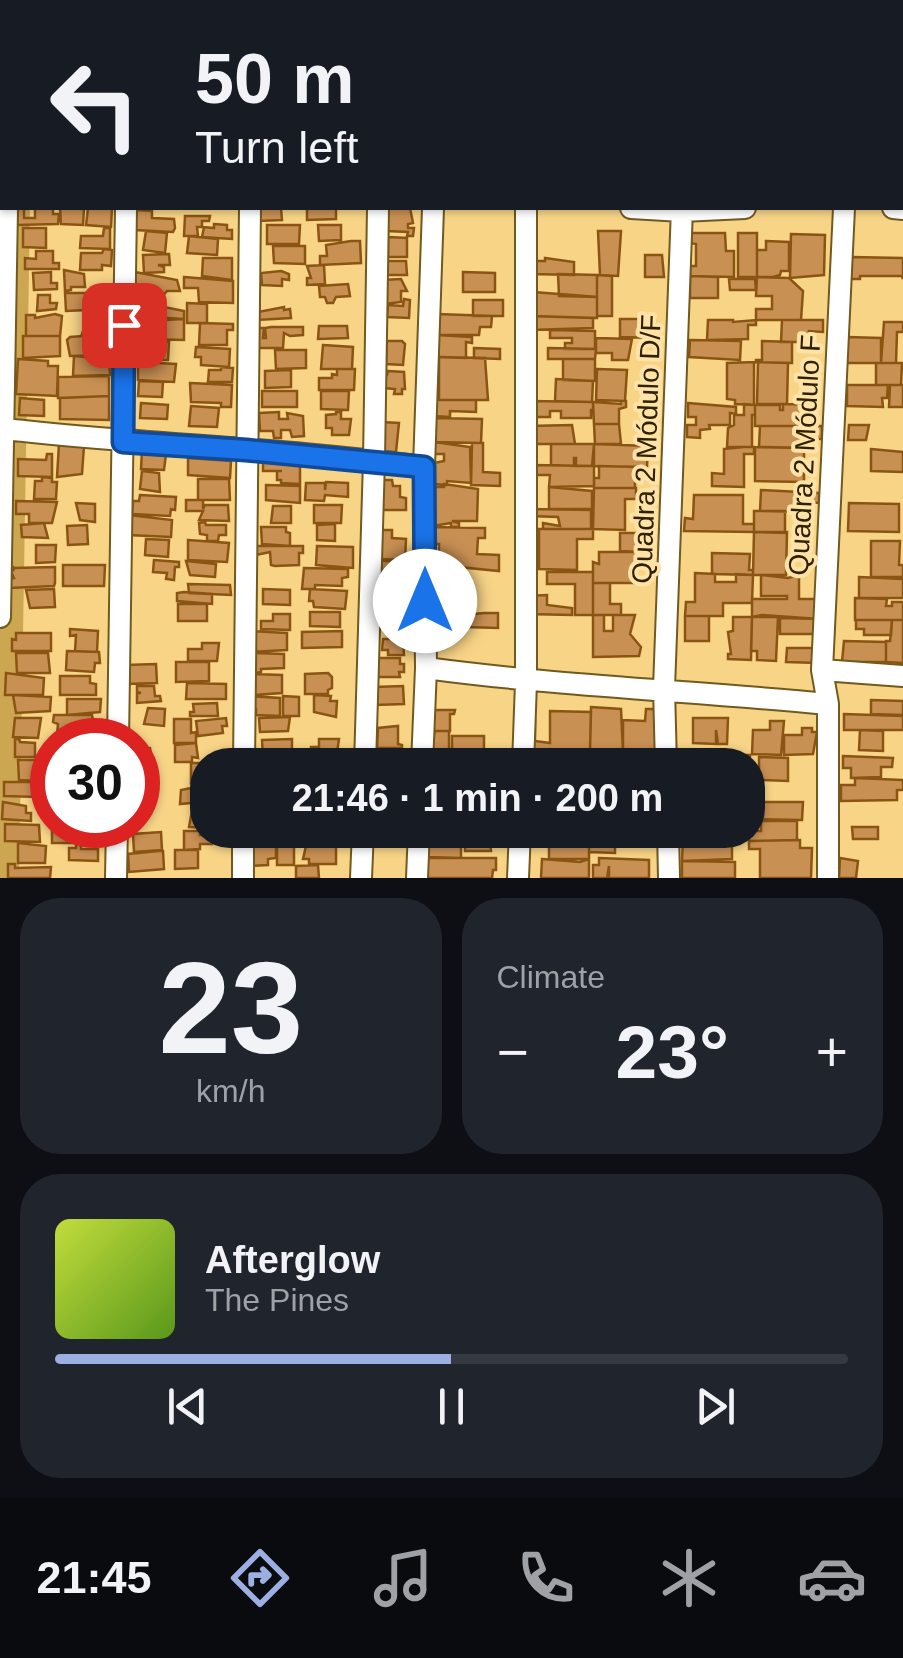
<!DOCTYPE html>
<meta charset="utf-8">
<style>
body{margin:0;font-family:Helvetica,sans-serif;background:#20242c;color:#f1f3f6;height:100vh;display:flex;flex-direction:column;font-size:38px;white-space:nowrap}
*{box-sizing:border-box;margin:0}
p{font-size:32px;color:#9ea1a6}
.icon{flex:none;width:55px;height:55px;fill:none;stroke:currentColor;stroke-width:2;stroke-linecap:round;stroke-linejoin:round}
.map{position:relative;height:878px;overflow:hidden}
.sheet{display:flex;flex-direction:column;gap:20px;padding:20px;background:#0d0f14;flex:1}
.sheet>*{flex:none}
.top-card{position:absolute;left:0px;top:0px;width:905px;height:210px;box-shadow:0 2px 8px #0004;background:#171b24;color:#f1f3f6;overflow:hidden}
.speed{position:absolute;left:30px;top:718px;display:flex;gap:20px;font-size:50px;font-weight:700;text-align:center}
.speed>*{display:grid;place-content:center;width:130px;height:130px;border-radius:50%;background:#171b24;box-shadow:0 2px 8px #0004;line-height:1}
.speed .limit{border:15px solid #d22;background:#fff;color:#111}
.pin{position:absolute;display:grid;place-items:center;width:85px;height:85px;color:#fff;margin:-42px;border-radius:20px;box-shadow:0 5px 15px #0006}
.me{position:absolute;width:110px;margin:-55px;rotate:0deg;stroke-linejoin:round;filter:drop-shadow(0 0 8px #0008)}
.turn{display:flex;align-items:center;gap:35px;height:210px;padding:0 30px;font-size:45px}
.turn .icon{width:130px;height:130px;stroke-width:2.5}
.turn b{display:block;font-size:70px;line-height:85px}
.big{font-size:75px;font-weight:700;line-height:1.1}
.sheet .widget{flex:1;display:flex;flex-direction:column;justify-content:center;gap:15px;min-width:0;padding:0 35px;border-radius:40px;background:#20242c}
.sheet .dial{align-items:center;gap:0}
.dial b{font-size:130px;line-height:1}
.song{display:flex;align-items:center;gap:30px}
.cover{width:120px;height:120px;border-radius:15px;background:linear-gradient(135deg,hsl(70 70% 55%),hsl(90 70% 35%))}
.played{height:10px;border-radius:5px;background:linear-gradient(90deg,#9bafe3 50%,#363941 50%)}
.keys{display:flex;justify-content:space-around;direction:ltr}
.heat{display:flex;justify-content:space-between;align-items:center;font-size:55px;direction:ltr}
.sheet .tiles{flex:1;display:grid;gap:20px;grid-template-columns:1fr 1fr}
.widget:last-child{grid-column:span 2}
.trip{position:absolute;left:190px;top:748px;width:575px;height:100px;border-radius:40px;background:#171b24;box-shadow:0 2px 8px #0004;font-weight:700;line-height:100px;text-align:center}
.menu{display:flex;height:160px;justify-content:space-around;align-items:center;background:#090b0e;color:#9ea1a6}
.menu .icon{width:70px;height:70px}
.menu .on{color:#9bafe3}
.menu b{font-size:45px;color:#f1f3f6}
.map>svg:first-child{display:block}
.green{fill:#cca651}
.building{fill:#c99054;stroke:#8a5512;stroke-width:2.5}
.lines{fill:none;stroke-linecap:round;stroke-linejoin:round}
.minor-casing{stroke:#72591d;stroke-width:24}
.minor{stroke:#fff;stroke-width:20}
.route-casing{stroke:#114b97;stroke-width:25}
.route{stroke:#1a73e8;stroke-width:18}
.labels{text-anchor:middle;stroke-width:8;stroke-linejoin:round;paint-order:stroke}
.street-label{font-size:28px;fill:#2e2100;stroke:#ffe2a6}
</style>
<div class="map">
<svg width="903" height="878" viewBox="0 0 903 878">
<rect width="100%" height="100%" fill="#f8d487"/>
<path class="green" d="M0 0H34L2 2V208H30L19 878H0Z"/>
<path class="building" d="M18 208H24V218H35V208H53V214H59L58 224 17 225Z
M60 208 84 209 83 225 61 224Z
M88 208H112L111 227 86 225Z
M259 208H281L282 220 259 221Z
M307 208H336V219L307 220Z
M388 208H410L413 223 408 224V228H414L413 236H407L408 232 387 231Z
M137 210 152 211V218L174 219 175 228 173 232 135 230Z
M185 216H210L209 221H202V227H197L198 236H184Z
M214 224 227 225V230H232V239L202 237 204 227 214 228Z
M267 225H300L299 244H267Z
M318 225H341V240L319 241Z
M23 228H46V248L23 247Z
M104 228H110V249L80 248 81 236H103Z
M146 231 167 233 165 253 143 250Z
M598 231H621L618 276 600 275Z
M690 233H725L726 251H734V277L690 276V266H696V244L690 243Z
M738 233H757V277H738Z
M791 234 825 235 824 275 790 278Z
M189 236 218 239 217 255 187 253Z
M388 237 407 238V257H388Z
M351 241H360L361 263 320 265V256H327L326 245Z
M766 241 789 242V271H781L780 275 773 277H757V250H766Z
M273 246H305V264L274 263Z
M104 249 112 250 111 266 102 265V270H80L81 253H102Z
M36 251H53V263H59V269H25V258L36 259Z
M169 254 170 265H158L164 267V272L144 273 143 255Z
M645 255H662L664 277H645Z
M851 257 903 258V279L902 276H860V279H850Z
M203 258H232V280L202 276Z
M545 258 574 262V275L531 274V261H545Z
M387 261H406L407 275H387Z
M324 265 325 284 307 285V278H311L307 266Z
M64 270 84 274 85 287H71V290L65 291Z
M281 271 289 274V280L282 279V286L262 285 261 273Z
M51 272V283H57V289L34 290 33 273Z
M135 272 177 280 180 291H167L162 297 135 293Z
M463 272 495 273V292H463Z
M558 274 597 275V297L559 296Z
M597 275 612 276V316H597Z
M690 276 718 277V298H690Z
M184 277 233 281V303L199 302 198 288H184Z
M757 277 789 278 803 291 801 320H756V309H772V296H756Z
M401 279 407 291H401V302L384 304 383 280Z
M729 279H755L756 290H730Z
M348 284 350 296 336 297 333 303H327L325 297H320L319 286Z
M533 292 597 297V318L533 316Z
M65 293H86L87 310 66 311Z
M134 294H141V298L163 299 164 307 184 311V319L134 316Z
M38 295H50V303H57L56 309 37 311Z
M404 299 410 300 409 318 387 317 388 305 403 306Z
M473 300H503V316H473Z
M187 303 207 304V323H187Z
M284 307V310L290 309 291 318 257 320 258 312Z
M96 310H111L110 334H82L87 319H95Z
M55 314 62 316 60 336H26V315H35V318Z
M437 314 492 316 491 327H480L479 335H436Z
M529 316 593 318V328L529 330Z
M184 319V340L146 339 147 321Z
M620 319H655V338L620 337Z
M708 320H733V322L756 320V325H748V339L707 340Z
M782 320H823V332L809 331 808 342H781Z
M884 322H903V332H897L896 363H881Z
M200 323 233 324V330H227V345H199Z
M319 326H347L348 338 318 339Z
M271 327H303V335L290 336 284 333 283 348H258V328H264L263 338H266L265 328Z
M550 330 595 331V349H565V343H572V338H550Z
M110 334 109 355 70 356 67 340 70 337Z
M436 335 472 337V343L466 342V358L436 357Z
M23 336H60V356L23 358Z
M847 337 881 338V363H846Z
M596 338 632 339 628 360H612V353H596Z
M690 340 741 341 740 360 689 357Z
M146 341 169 342 168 360H140V347H146Z
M387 341H402L405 344 403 365 386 364Z
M762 341 792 342V363L756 362V360H762Z
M323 345 353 347 352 369H321Z
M196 347 230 349 229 367 201 365V357H195Z
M474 348 500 349V359L474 358Z
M548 348 596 349 595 359H548Z
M275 350H306V368L276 369Z
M74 356 109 359 110 375 73 376Z
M439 357 485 358 488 400H439Z
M18 359 48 361V366H58L57 396 16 394Z
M563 359H595V381L563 380Z
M138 362 176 364 174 382 138 380Z
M754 362V405L735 404V400L727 399V363Z
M758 362 788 363 787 404H757Z
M876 363H902L901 385H876Z
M221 367 233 368 232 382H208L209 370H221Z
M337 369H355L354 390H319V378H332V374L337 375Z
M597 369 627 370 625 401 596 400Z
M291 370V387L265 388V371Z
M388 371 404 372 405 389H402V394H394L395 389 384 388 382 375H387Z
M109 376V396L58 398V377Z
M556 379 593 381 592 402 555 401Z
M139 381 163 382 162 397 138 396Z
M190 383 232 385 231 407H221V403L191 402Z
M847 385H888L887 398H882L883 407 847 406Z
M890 385H903V407H889Z
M262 391H297V407H262Z
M321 391H349L348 410 321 409Z
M109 396V420L60 419V398Z
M20 398 44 400V416L19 415Z
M435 400H476V412L450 411V417L434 416Z
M529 401 593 402V410H591V418H561V411H550V417H528Z
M621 401H626V407L619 409V424H594L593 402 621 404Z
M141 403 168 405 167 419 140 418Z
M688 403 736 407V414L730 413V425H709L710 429 700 430V438L687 437V425H696V417H688Z
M744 404 755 405V415H752V447H727L728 428 734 425V415H744Z
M783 404 816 405V411H806V426H755V405H780V410H783Z
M191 406 219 408 217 427 189 426Z
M279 412V419H288L287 413 303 416 304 436 292 437 290 430H281V438H274L273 431H260L259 413Z
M336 412H341V419H351L349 435H332V428H326V415L336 414Z
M434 418 482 419 481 443 434 442Z
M381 422 399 423 396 452 379 451Z
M594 424H619L621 444H595Z
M572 425 575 444H528V426Z
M849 425H869L866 440H848Z
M760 426H822V439H813L814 448 759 447Z
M434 442 470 447 471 483 447 481V485L434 484V463L444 461V454H434Z
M472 443H483V472L500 473V486L471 485Z
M59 444 84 446 82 474 57 477Z
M551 444H594L592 466H576V458H574V466L551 465Z
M594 444 648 446 647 467 594 466Z
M744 447H754V454H744V487L712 486V473L724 474V449Z
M755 447 804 448V482L755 481Z
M871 449 903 452V472L871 471Z
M142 451 166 454 164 470 141 469Z
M47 454H52V477L18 476V459L46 460Z
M188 458 231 461 230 478 188 475Z
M263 459 300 461V484L281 483V480H277V471H282H263Z
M532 465 594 466V486L549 487 550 475H532Z
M599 466 635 467V488H594V478H599Z
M142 471 159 473 160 492 140 489Z
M42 477 52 478V482H57L56 499H34L35 481H42Z
M198 479H229L230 500H198Z
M381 480H392L393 486H400V497L406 498V510H380Z
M326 482 348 483V497L325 495 324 501 305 500 306 483H325V490Z
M444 484 478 489 477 521H452L459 523V527H451V523L433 526V487H444Z
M266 485 300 486V503L266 500Z
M549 487 592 491V509H549Z
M594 488H636V499H625V530L593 529Z
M761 490 819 493V503L808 502V512L760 511Z
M140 495 176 497 175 510 171 509 170 516 132 514 133 501H139Z
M694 495H743V524H754V532L684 531 685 518 693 519Z
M186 500H203V509L205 505H228L229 521 199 520 203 511H186Z
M16 501 57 502 52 523H29V514H16Z
M76 503 95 504V522L80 520Z
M849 503 899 504V532L848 531Z
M314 505H342L341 523H314Z
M273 506H291V523H271Z
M529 509 591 510V529H543V523L560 526 558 517 529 516Z
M754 511H785V533L754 532Z
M129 515 172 520 171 537 128 535Z
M205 522 206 525H226V535H219L218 541H207V535L200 534 199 523Z
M44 523 48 538 22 537 21 525Z
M335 524V541L317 540V525Z
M87 525 88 544 68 545 67 526Z
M261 527H286V532L290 533V546L262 544Z
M432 527 485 528V538H478L477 554 499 555V571L439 565V544H432Z
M539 529H593V539H577V570L539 569Z
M381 530H392V538L406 539 405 560 380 559Z
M754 532H787L786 575H753Z
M620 533H643V552L620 551Z
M146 539 169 540 168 557 145 555Z
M188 540 229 543 227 562 188 560Z
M871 541H900L899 565H903V577H871Z
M36 545H56L55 562 36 563Z
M256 546H303V553H299V565L275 566 271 565 270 552 256 555Z
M317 546 353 547V568L316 565Z
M599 552H636V583H593V562L599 564Z
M712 553 750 554 749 570H753V575L712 574Z
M154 560 179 562V567H175L174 580 166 579 167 573 153 572Z
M186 561 216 564 215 577 190 575Z
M377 561H401V589L378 587Z
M63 565H105L104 586H63Z
M8 567H13V571L14 568 55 567V583L54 586 9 588 10 579 14 578 11 572 8 573Z
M304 568 348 569V577L342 578V586L315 585V589H302Z
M442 571H460V578H470V593H460V604L437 605V577H442Z
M547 572H593V615H575V584H547Z
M695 573 715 574V582H736V574L753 575 752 603H723V616H685L686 602H695Z
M761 575 788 578 799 575V599H820V619L762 615 752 617V599H787V596H761Z
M859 577 903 579V598H859Z
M593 583H610V604H621V615H593Z
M188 584 230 585 231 595 189 593Z
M378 587 401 589 405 605 378 608Z
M54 589 55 607 30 608 26 590Z
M263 589 290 590V605L263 604Z
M310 589 347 591 345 609 314 607 313 601H309Z
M184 592 212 594V604L177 601V593Z
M547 595V605L572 608V615L526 614 527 596Z
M855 598 887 599 886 606H892V602H903V620H855Z
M178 604H207V621H178Z
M380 611H403V627L380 628Z
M310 612H340V627L310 626Z
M484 613H498V628L465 627V615Z
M273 614H290V630L261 629V621H273Z
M593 615H604V631H613V615H635L630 634 641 647 639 656 593 657Z
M685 616H709V641H685Z
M733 617H752L751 660 728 659V654H731L728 632 733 631Z
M752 617H778L776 661 757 660V651H751Z
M780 618 818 619V634H780Z
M856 620H892L891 635H864V629H856Z
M892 620H903V663L886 662V641H890Z
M70 629 98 631 97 652 75 651 76 635 70 636Z
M251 631 287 633V650L251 652Z
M342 631V647L302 648V632Z
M16 633H51V651H12V639L16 640Z
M383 639H403L404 655H388V650H382Z
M844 641 886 642V662H842Z
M202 643H219L217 661H188V649H202Z
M787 648H818V663L786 662Z
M67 651 99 652 100 663H95L94 672 66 670Z
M16 653H48L50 673H17Z
M250 653 284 654V668L261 669V672L250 674Z
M378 658H400V664H404V672H399L400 677H378Z
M176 662H209V681L176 682Z
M156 664 157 683 126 684V665Z
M6 673 44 678 43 695H5Z
M328 673 332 677V688L328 690V694H305V674Z
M253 674 282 675V693L253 695Z
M60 676H90V683L96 684V695H60Z
M187 683 226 684V699H186Z
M137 686H154L155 696H160L161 701 137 703V693H141L137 692Z
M403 686 404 704 375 705 374 687Z
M13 695 51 697 50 711 16 713Z
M314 695 331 696 330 701H337L336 717 314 712Z
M248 696 280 698V716L256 715V709L248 708Z
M283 696 299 697V716H283Z
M67 699H101L100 712 67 715Z
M871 700 903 701V715L871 714Z
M217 703 218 716H190V712H194L193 704Z
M591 707 621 709 623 753H596L590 749Z
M148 708 165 709 164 726 144 724Z
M646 709H658V753H623V720L645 721Z
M430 710H455L454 714H450V731H430Z
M550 711 591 712 590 752 524 753V719L535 720V741L550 743Z
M844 714 903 716V730H844Z
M54 715H92L96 735 57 734 58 724 53 722Z
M290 717 288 731 260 732 259 718Z
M15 718H41L38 738 13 737Z
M226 718 227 726H222L223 733 198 736 196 721Z
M693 718H728L727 744H718L716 730V744L693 743Z
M174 719H191V733L196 732V743H174Z
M770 721H784L781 755 752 754 753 730H770Z
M398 726V744L402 745V748H377L378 728Z
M802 728H812V732H817L813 754 784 755V735H802Z
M860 730 883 731V751L859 750Z
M435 731H449V752H430Z
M452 736H484V753L452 752Z
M15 739H19L20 742 35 743V757H15Z
M292 739V758H263L262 740Z
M319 739H339L337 753H340V757L311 758V747H319Z
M196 743 198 758 192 757V762H175V745Z
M150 748 153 767 138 768V749Z
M430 752H456V757L457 754H472V757H484L487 765H430Z
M570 753H590V765H528L527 757 570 759Z
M590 753H613V765H590Z
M684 755H717L716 765H684Z
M718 755H750L749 774 748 765H719Z
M843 756 893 758 892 767H881V777L851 778V768H843Z
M759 757 788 758V781L759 780Z
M18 760H40L38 781 19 780Z
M191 763H216V765H208V778L191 783Z
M153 768 155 780 148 781 149 788 138 790V770Z
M855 778 903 780V790H897V800L841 801V785H855Z
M4 782H37L39 797 4 796Z
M201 786V802L180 804 181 790Z
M3 802 26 806V813H31V821L2 819Z
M749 802H803L802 820 749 819Z
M207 805H208V828L189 827 192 811Z
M749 819H756V831H761V821H797V840L749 841Z
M52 822V825H99V843H52Z
M5 824 39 825 40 842 5 841Z
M852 827H878V839H853Z
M249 830H268L274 844 251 843Z
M428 830H497V834H487V838L428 837Z
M683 830H711L710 840 683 839Z
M184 831H200V835H212V844H200V849L184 850Z
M161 832 162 850 134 852 133 834Z
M429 837H461V858L428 857Z
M549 838 584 841V838H589V859H549Z
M589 838 615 839V853L589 852Z
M465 839H490L491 851H465Z
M683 839 732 840V859L682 861Z
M800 840V848H812L811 878H760V849H749V841Z
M18 843 46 846 45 863H18Z
M76 844H81V849H98V861L69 860V848H76Z
M246 844H276V858L268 859V865L246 866Z
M277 844H294V865H277Z
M336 845V864H309V859H303L306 846Z
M175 850H198V868L175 869Z
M159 851H163L164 869 129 872 128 854Z
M426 858H496V870H493L492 878H426Z
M599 858 649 860V878H609V866L607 878H593V865H599Z
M840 858 858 861 856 878H839Z
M542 859 580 862 589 859V878H541Z
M682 861 735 862V878H682Z
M8 864H15V868L51 867 50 878H8Z
M318 865 319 878H296V866Z"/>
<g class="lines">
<g class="minor-casing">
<path id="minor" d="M10 2V0
M129 2V0
M254 2V0
M380 2V0
M435 2V0
M528 2V0
M686 2V0
M847 2V0
M631 208 682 211 745 208
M893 208 903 209
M5 429C144 445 285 448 424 467
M0 617 7 208
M426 668C559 686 694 691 828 704
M822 670 903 676
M118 740 126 208
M244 765 250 208
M365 765 374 460 378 208
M422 765 426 668 424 467 433 208
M523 765 526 682V208
M666 765 664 688 682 208
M668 830 669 878
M116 878 117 825
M243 878V830
M361 878 363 830
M417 878 419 830
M518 878 520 830
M828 878V704L822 670 844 208"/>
</g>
<use href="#minor" class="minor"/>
</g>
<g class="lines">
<g class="route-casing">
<path id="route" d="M124 325 123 442 246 450 424 467 425 601"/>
</g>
<use href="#route" class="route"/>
</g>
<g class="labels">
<g class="street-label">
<text transform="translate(646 449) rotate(-88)" y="10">Quadra 2 Módulo D/F</text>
<text transform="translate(804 455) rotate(-87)" y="10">Quadra 2 Módulo F</text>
</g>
</g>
</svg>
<div class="speed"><div class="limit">30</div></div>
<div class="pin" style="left:124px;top:325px;background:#d93025"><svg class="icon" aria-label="arrive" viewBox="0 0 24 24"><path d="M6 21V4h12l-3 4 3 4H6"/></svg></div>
<svg class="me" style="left:425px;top:601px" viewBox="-20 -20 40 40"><circle r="19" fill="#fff"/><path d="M0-13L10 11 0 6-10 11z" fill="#1a73e8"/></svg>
<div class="trip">21:46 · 1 min · 200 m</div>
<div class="top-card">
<div class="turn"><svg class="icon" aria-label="left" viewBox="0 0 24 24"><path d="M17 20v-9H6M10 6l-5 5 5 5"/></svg><div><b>50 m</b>Turn left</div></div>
</div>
</div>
<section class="sheet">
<div class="tiles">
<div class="widget dial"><b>23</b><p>km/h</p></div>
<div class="widget"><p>Climate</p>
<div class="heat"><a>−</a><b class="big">23°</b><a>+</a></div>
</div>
<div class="widget">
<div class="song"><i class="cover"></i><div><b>Afterglow</b><p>The Pines</p></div></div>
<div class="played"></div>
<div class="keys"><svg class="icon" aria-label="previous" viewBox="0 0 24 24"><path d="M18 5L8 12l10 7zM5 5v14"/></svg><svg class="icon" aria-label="pause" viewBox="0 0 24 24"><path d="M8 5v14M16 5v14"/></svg><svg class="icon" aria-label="next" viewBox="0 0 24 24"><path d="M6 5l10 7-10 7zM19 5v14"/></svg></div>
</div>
</div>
</section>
<nav class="menu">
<b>21:45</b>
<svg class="icon on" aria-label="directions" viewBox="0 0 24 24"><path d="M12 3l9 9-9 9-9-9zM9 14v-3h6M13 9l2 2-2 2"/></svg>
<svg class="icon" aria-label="music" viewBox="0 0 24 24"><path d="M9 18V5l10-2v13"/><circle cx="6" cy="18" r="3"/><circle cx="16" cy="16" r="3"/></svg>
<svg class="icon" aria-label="phone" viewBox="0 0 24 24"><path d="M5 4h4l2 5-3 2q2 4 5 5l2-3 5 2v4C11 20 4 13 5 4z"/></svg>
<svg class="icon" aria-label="climate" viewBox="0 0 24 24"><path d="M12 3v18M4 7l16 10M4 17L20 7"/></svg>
<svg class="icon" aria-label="car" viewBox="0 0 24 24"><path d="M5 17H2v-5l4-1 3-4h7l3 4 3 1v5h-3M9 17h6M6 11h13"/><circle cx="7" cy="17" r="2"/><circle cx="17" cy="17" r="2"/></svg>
</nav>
